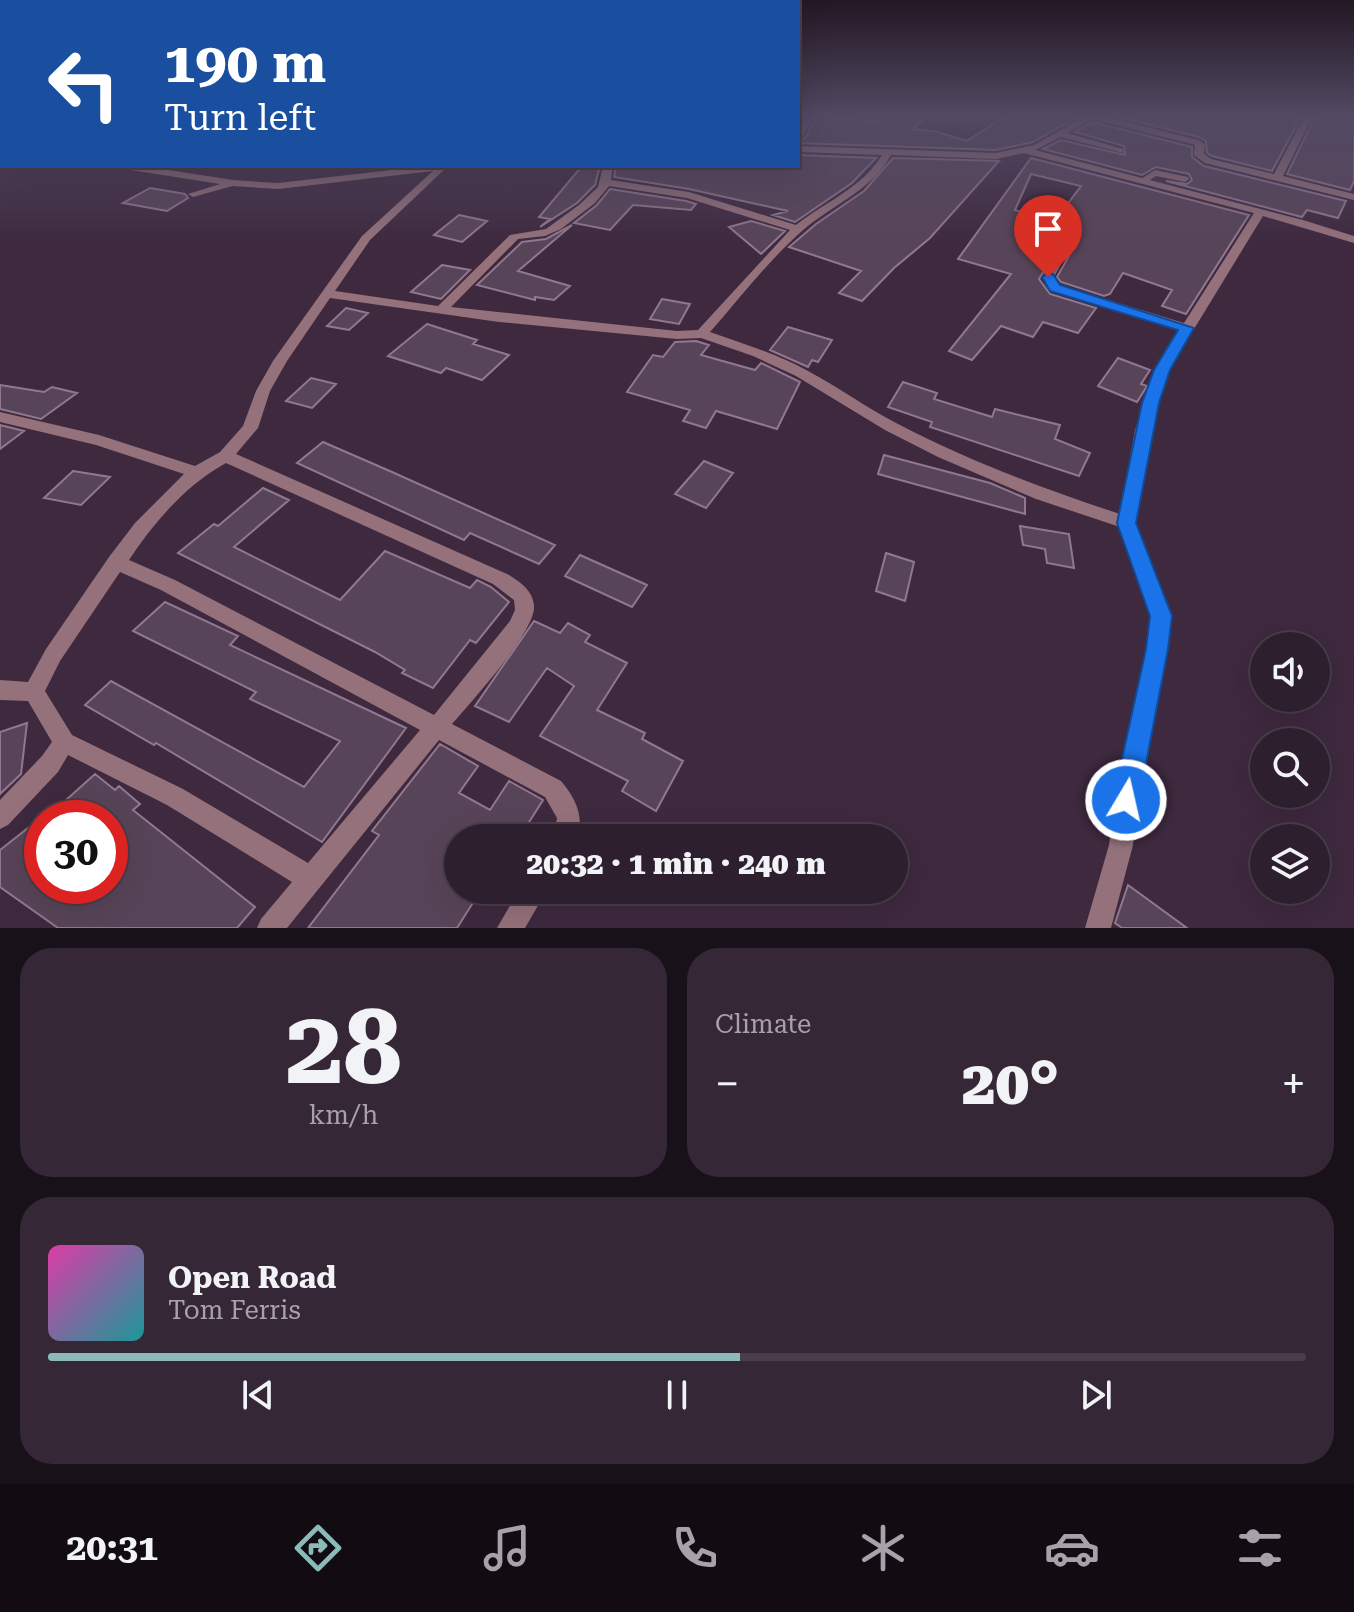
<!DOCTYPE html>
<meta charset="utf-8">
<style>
body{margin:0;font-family:"Roboto Serif",serif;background:#362736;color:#f1f3f6;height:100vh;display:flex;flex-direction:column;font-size:30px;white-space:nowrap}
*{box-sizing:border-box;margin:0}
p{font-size:26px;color:#a7a2aa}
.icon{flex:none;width:44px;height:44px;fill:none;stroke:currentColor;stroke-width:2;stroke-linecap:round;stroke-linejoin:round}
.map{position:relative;height:928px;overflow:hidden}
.details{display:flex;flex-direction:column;gap:20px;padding:20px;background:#191119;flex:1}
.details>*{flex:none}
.top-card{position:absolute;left:0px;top:0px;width:800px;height:168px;box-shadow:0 8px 32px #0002,0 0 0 2px #493d4a;background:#1a4fa0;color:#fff;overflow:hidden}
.controls{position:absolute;left:1250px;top:632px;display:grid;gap:16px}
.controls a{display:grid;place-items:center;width:80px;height:80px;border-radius:50%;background:#2e1f2e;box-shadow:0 8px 32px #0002,0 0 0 2px #493d4a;font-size:40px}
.speed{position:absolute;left:24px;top:800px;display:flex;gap:16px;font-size:40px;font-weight:700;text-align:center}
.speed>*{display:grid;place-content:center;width:104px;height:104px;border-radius:50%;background:#2e1f2e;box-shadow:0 8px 32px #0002,0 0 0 2px #493d4a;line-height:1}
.speed .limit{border:12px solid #d22;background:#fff;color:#111}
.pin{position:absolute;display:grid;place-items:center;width:68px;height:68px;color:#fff;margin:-82px -34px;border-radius:50% 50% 50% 0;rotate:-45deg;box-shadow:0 0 8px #0007}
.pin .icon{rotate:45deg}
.me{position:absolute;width:88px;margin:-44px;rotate:9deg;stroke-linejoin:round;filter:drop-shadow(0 0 6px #0008)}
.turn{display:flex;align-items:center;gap:28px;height:168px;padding:0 32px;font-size:36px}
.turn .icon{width:104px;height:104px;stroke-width:2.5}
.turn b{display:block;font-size:56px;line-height:68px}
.big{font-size:60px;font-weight:800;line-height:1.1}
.details .card{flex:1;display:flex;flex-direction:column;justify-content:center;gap:12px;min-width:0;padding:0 28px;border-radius:32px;background:#362736}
.details .dial{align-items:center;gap:0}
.dial b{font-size:104px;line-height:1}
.song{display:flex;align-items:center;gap:24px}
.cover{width:96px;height:96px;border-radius:12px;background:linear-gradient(135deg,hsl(320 70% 55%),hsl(180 70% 35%))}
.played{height:8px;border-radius:4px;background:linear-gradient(90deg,#8bbbb9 55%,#493d4a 55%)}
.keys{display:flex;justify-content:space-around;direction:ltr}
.heat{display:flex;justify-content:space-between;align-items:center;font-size:44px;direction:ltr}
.details .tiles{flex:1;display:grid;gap:20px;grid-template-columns:1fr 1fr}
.card:last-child{grid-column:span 2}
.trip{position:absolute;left:444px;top:824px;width:464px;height:80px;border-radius:40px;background:#2e1f2e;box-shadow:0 8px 32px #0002,0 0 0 2px #493d4a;font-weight:800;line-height:80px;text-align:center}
.tab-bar{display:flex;height:128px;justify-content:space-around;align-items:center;background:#120c12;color:#a7a2aa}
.tab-bar .icon{width:56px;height:56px}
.tab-bar .on{color:#8bbbb9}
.tab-bar b{font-size:36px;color:#f1f3f6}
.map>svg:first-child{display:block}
.building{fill:#584458;stroke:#917890;stroke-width:2;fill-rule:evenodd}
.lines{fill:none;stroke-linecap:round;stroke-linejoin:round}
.service{fill:#95727b;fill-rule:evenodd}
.minor{fill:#95727b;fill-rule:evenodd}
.route{fill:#1a73e8;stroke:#114b97;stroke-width:2}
</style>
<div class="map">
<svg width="1354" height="928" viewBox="0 0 1354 928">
<rect width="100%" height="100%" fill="#3e293e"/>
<path class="building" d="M817 115 876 122 884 115H928L913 129 938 132 967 141 1007 115 1018 118 1023 115H1081L1033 142 996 150 798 143 806 137Z
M1111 115H1302L1272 171 1212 156 1207 153 1206 141 1199 137Z
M1316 115H1354V181L1350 190 1287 174Z
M1092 122 1192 147V157L1204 166 1346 201 1338 218 1307 210 1302 217 1166 181 1187 184 1192 180 1189 174 1156 167 1142 175 1043 149 1061 140 1125 155 1124 146 1075 132Z
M798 155 876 158 852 183 795 222 773 215 788 211 689 189 614 177 616 166H798Z
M893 158 999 161 930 238 894 268 862 301 839 293 861 271 789 247 816 224 864 191Z
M1031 158 1249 215 1186 314 1162 306 1172 290 1123 273 1110 294 1104 296 1061 282 1057 277 1075 245 1070 240H1062L1039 279 1050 294 1096 308 1078 333 1043 322 1033 337 1001 326 972 360 949 351 1011 274 958 259ZM1031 174 1081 186 1054 222 1015 210Z
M582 166H600L595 185 577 203 540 227 550 219 539 217Z
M150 188 185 194 188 198 167 211 123 203Z
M610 189 686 201 696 204 691 210 633 205 610 230 574 223 597 205Z
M459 215 487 221 462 242 434 235Z
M751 221 785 231 761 254 729 227Z
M572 225 518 271 570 286 554 300 535 297V300L477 285 522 242 546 239Z
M442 265 470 270 441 299 411 292Z
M662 299 690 304 679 324 650 319Z
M346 308 368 313 349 330 327 326Z
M427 324 477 340 473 344 509 355 482 380 446 368 441 373 388 356Z
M788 327 832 340 818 362 812 360 808 367 770 350Z
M696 341 709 345 701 355 755 370 761 363 800 382 777 429 716 411 706 428 683 421 690 410 627 392 653 355 663 357 675 342Z
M1118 358 1150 370 1141 384 1147 386 1137 402 1098 386Z
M311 378 336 384 312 408 286 401Z
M903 382 937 393 934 399 992 417 995 409 1060 425 1055 439 1090 453 1079 476 930 427 932 422 888 407Z
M0 385 44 392 52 387 77 393 41 419 0 409Z
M0 425 24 431 0 449Z
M323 442 392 472 555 545 539 564 470 533 464 540 297 463Z
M884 455 990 483 1025 498V514L878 474Z
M704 461 733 473 706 508 675 494Z
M73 471 110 477 81 505 44 498Z
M263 488 289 500 234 547 340 600 385 551 470 588 477 580 491 587 509 602 476 643 470 640 433 688 402 673 405 670 375 652 178 553 214 524 218 526Z
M1020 526 1069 534 1074 568 1047 563 1045 549 1023 545Z
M886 553 914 562 905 601 876 591Z
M580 555 647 585 632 607 565 576Z
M165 602 238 636 230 645 406 728 322 842 156 743 154 745 85 705 111 681 304 787 340 741 250 699 256 692 133 631Z
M534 621 560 633 568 623 590 635 585 642 627 663 597 710 645 733 642 739 683 761 656 811 622 791 628 781 540 736 574 686 547 668 509 722 475 706Z
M27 723 21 774 0 794V732Z
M440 744 478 766 459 793 490 810 509 781 543 800 519 838H458V890H481L457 928H308L379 835 372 831Z
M95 774 115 790 119 786 140 804 133 810 255 907 237 928H58L0 887V850L42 817V886H110L127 864 110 850V818H46Z
M1128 885 1187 928H1122L1115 923Z"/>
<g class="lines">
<path class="service" d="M1155 170 1188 177 1189 179 1185 182 1156 176 1145 183 1138 181Z
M233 180 237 183 236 185 193 197 188 194Z"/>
<path class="minor" d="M806 115H814L803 136 798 139V128Z
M1087 115H1098L1198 140 1205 144 1204 154 1211 159 1274 174 1305 115H1313L1283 176 1354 194V200L1205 163 1194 155 1195 145 1192 144 1092 119 1067 133 1123 149V153L1061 137 1035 150 1303 220 1354 236V243L1263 216 1169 370 1151 430 1136 523 1171 616 1167 649 1140 778 1133 845 1111 928H1085L1109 845 1118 778 1147 649 1151 616 1120 527 1036 499 938 457 885 430 796 376 753 356 701 338 677 339 499 322 330 298 287 361 270 391 258 428 236 454 507 574C519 581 533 590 534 606 536 631 470 703 452 724L561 781C575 797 585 817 577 838H553L557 818 545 797 439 740 287 928H257L261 919 292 882 167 805 68 755 58 772 8 825 0 829V800L42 756 52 742 28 701 0 700V680L28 682 46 649 109 557 135 523 184 474 96 445 0 422V412L99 435 195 466 220 452 243 426 256 391 273 361 362 236 433 171 278 189 233 186 124 169 119 166H143L233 180 278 183 427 166H448L370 240 335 291 438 306 510 235 546 229 579 205 598 187 603 166H613L611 180 689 192 796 225C825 202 862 188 882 155L798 152V146L996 153 1034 145ZM1024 153 1254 213 1184 323 1059 285 1054 277 1072 245 1070 243H1062L1042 277 1051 291 1180 330 1155 370 1135 430 1120 514C1044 489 969 461 898 424 867 408 838 387 808 371 777 354 744 344 710 332 740 298 768 261 802 231 833 204 870 192 891 155L996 159ZM609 186 687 198 790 230 698 330 677 331 451 307 518 239 545 236 561 229 595 203ZM226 463 493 584 514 600 515 610 510 621 434 715 175 580 129 560C154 522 186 485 226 463ZM120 572 161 590 420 730 308 863 183 789 72 735 45 691 60 661Z
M0 154H2V160H0Z
M519 890H547L525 928H497Z"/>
</g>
<linearGradient id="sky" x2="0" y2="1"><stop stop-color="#221722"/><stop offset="0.47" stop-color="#524963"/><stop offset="1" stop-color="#524963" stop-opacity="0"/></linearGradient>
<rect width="1354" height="245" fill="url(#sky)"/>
<path class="route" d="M1048 273 1053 274 1060 285 1194 328 1170 370 1159 403 1136 523 1172 616 1168 649 1139 800 1135 810 1126 814 1117 810 1113 800 1146 649 1150 616 1117 523 1142 403 1154 370 1178 330 1050 291 1042 277Z"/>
</svg>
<div class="controls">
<a><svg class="icon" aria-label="sound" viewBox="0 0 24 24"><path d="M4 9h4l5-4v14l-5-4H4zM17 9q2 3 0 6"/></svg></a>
<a><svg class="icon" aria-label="search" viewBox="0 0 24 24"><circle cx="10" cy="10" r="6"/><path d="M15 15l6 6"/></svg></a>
<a><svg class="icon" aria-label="layers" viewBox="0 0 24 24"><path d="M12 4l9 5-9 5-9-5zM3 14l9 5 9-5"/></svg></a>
</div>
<div class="speed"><div class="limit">30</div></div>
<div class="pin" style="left:1048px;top:277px;background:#d93025"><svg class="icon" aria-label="arrive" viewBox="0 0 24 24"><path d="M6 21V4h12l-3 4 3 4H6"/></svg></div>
<svg class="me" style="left:1126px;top:800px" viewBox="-20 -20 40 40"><circle r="17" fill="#1a73e8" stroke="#fff" stroke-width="3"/><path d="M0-11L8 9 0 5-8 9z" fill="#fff"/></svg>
<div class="trip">20:32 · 1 min · 240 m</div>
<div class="top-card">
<div class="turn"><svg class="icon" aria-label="left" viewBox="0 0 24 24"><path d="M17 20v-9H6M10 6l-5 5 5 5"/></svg><div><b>190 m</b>Turn left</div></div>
</div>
</div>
<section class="details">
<div class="tiles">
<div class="card dial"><b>28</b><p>km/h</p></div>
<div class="card"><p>Climate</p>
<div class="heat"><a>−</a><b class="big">20°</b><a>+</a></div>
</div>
<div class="card">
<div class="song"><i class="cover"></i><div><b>Open Road</b><p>Tom Ferris</p></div></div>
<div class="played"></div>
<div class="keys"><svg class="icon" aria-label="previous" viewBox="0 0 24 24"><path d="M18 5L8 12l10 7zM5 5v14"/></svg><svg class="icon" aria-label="pause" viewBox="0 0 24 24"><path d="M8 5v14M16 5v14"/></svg><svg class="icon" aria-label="next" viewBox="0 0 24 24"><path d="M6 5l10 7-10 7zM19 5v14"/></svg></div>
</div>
</div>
</section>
<nav class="tab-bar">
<b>20:31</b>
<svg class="icon on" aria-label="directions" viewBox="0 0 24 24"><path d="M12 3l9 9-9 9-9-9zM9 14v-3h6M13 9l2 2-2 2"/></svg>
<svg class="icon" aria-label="music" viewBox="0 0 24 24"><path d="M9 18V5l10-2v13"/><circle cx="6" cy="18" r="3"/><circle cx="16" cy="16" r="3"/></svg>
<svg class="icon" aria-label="phone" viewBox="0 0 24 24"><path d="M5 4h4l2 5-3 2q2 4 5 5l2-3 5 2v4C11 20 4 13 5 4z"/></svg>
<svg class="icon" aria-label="climate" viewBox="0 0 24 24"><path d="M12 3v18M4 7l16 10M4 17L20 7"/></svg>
<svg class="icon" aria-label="car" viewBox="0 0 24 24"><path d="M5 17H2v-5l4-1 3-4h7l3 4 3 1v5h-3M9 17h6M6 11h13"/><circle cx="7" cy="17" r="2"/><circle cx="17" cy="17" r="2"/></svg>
<svg class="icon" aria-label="filters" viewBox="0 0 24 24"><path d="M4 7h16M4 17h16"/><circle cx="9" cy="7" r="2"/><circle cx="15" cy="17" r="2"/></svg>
</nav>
